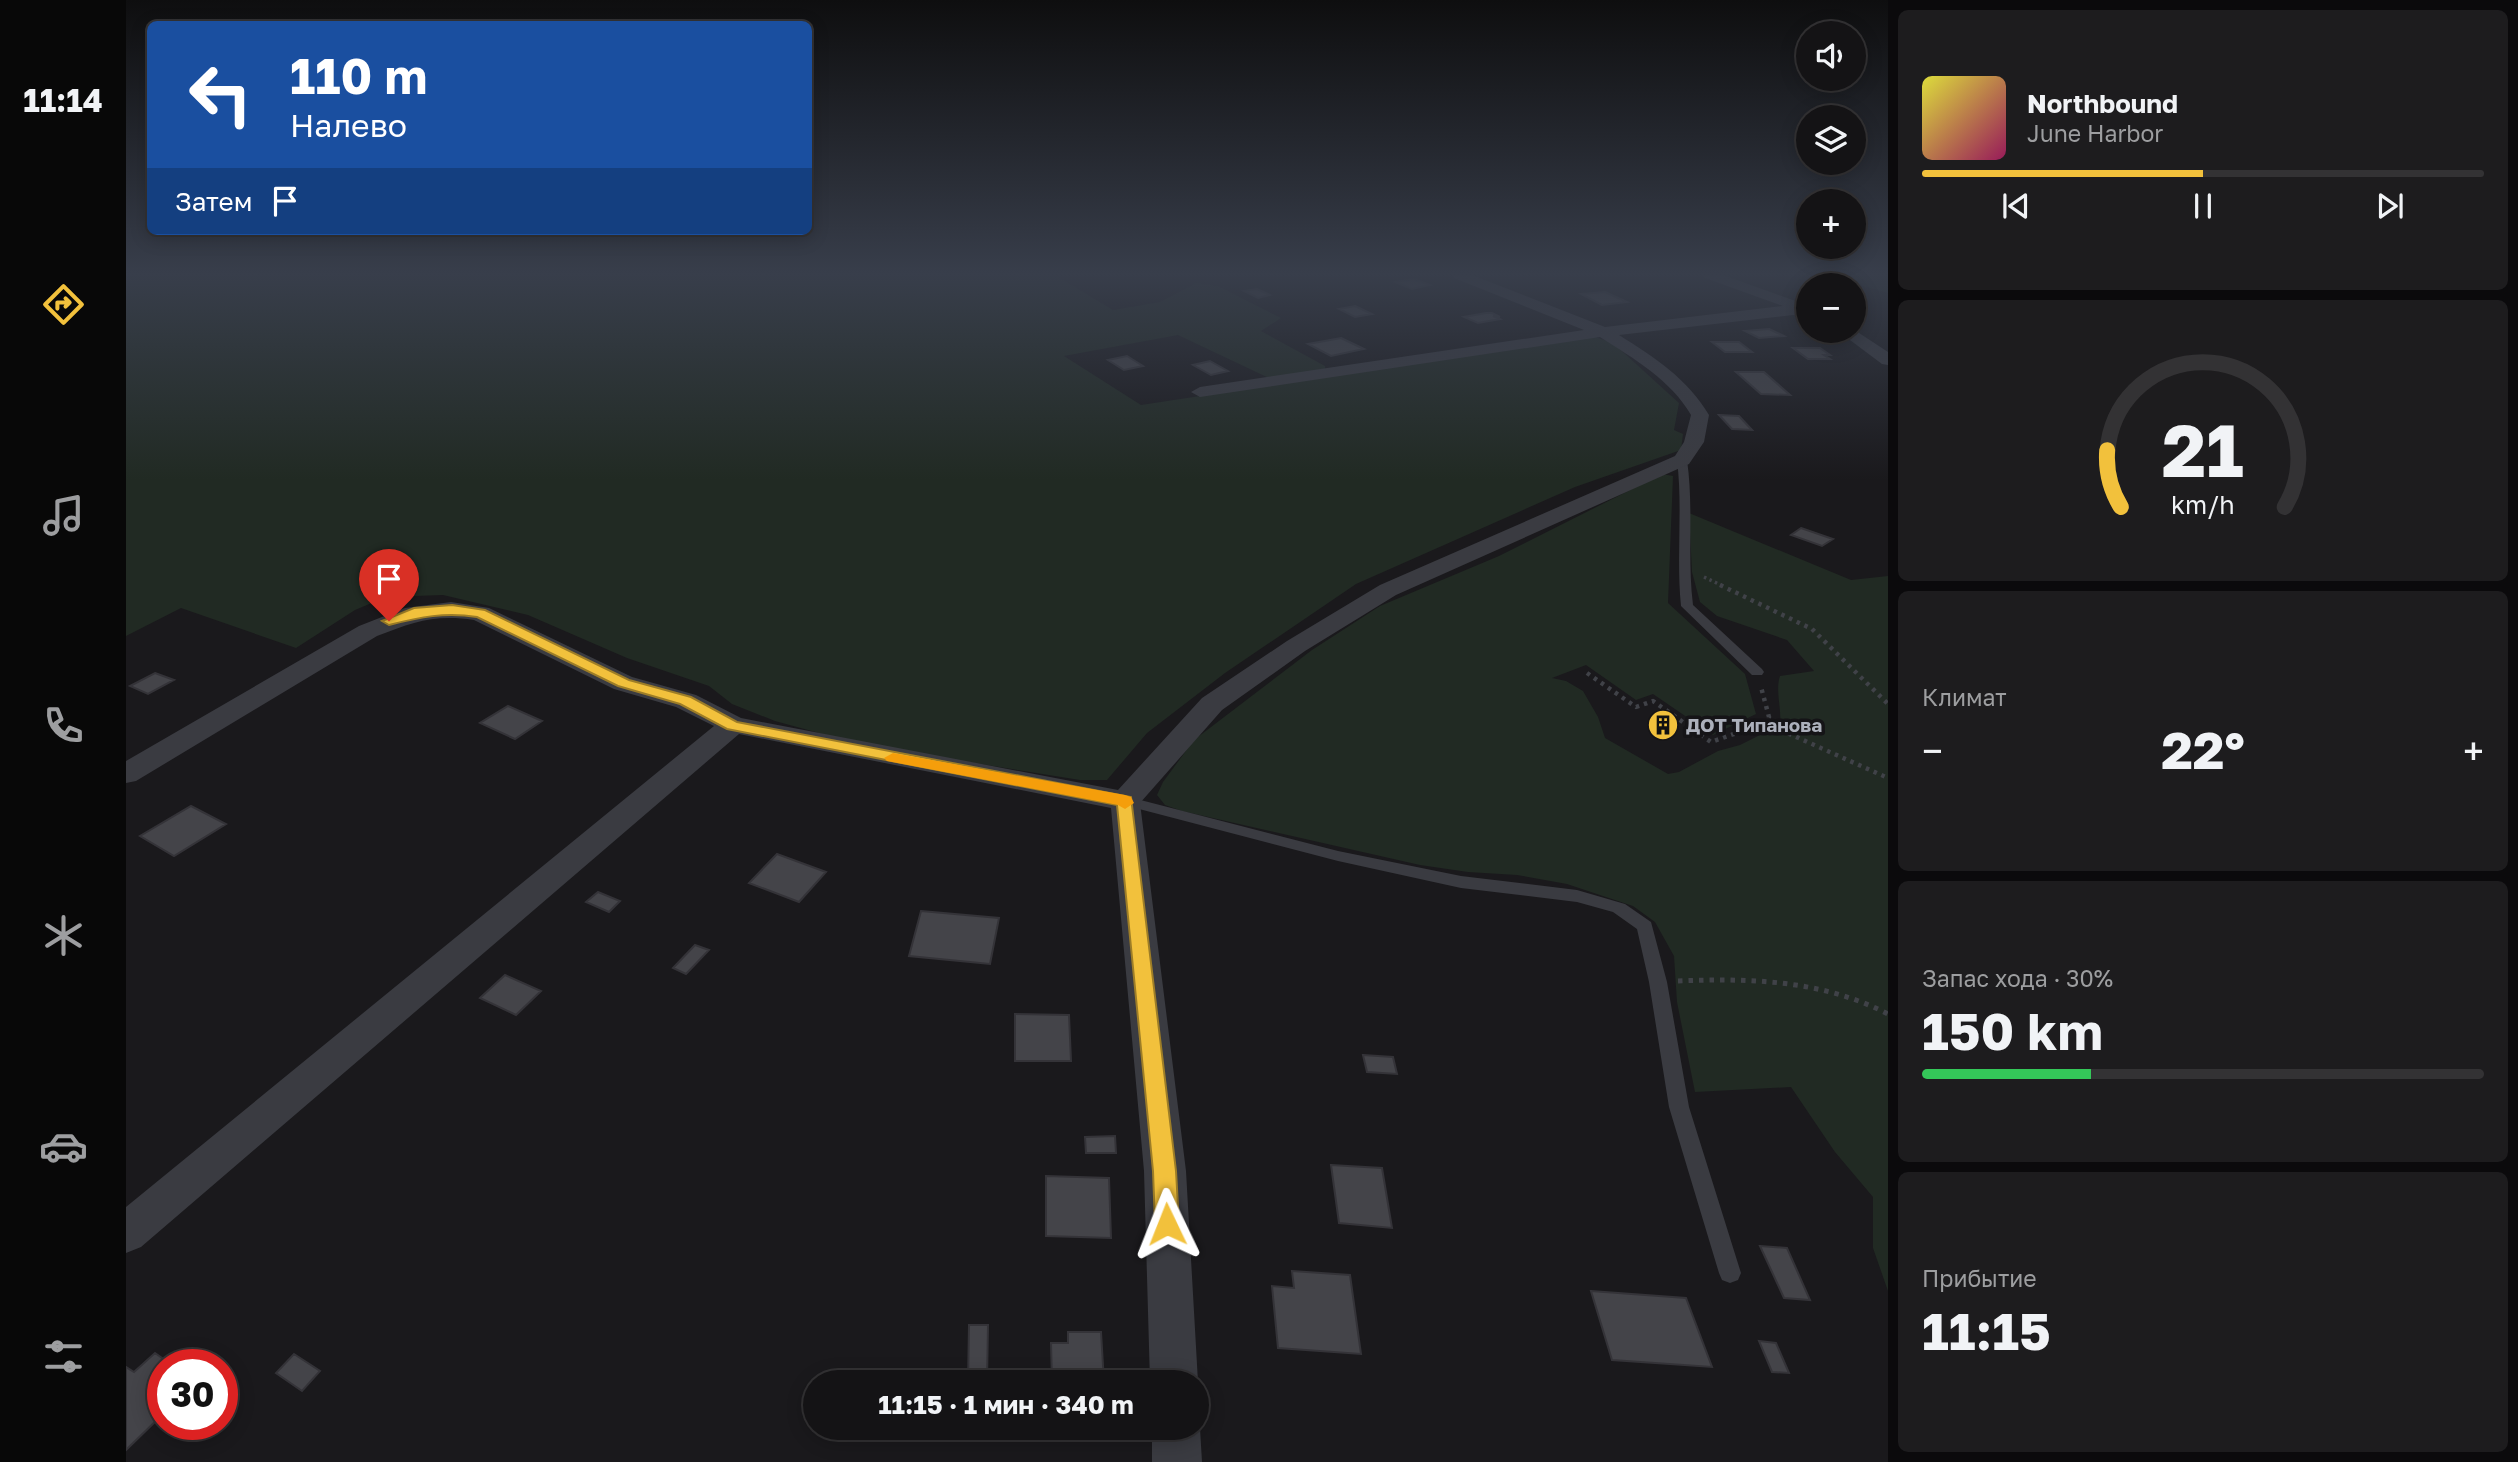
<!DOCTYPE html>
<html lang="ru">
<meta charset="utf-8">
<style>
body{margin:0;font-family:"Golos Text",sans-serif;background:#1d1c1e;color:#f1f3f6;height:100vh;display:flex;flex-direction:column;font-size:26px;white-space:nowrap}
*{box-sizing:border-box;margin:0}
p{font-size:23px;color:#9d9ea0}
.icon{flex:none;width:38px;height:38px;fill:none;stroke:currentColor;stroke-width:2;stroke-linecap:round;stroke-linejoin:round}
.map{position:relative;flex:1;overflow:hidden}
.panel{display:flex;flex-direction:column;gap:10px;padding:10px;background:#0b0a0c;width:630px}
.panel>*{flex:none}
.banner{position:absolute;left:21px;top:21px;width:665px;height:214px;border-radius:10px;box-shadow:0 4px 18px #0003,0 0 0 2px #333234;background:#1a4fa0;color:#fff;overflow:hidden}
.controls{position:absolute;left:1670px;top:21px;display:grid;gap:14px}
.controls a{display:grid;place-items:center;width:70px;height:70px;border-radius:50%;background:#141315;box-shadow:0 4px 18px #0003,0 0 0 2px #333234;font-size:35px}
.speed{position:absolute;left:21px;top:1349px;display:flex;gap:14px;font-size:35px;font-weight:700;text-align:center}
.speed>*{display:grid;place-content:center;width:91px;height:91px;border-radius:50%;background:#141315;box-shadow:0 4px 18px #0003,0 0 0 2px #333234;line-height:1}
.speed .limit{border:10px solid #d22;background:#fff;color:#111}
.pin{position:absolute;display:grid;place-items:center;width:60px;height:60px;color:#fff;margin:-72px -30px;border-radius:50% 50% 50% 0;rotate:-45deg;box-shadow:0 0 7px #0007}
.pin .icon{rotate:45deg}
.me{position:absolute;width:77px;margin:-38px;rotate:358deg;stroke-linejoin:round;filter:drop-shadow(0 0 5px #0008)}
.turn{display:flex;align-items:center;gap:24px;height:147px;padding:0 28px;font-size:32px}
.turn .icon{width:91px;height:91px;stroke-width:2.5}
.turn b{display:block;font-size:49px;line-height:60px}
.then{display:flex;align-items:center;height:66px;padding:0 28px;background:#0003;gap:14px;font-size:26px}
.big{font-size:52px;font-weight:700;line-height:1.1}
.panel .tile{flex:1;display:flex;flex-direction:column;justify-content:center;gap:10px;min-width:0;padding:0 24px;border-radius:10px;background:#1d1c1e}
.panel .dial{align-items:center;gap:0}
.dial svg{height:182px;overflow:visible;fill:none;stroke:#333234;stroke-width:7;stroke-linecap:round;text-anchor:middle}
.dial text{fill:#f1f3f6;stroke:none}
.song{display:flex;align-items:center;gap:21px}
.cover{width:84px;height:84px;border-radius:10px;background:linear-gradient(135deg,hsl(60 70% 55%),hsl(330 70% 35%))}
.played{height:7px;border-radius:4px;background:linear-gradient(90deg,#f2c13c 50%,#333234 50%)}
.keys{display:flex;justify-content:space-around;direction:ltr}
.heat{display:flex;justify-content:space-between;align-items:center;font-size:38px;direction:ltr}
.charge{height:10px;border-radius:5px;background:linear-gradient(90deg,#34c759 30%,#333234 0)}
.trip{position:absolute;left:677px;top:1370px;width:406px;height:70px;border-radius:35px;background:#141315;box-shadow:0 4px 18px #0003,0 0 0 2px #333234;font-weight:700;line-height:70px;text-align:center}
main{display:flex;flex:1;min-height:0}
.menu{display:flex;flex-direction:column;width:126px;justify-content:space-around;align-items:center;background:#080808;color:#9d9ea0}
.menu .icon{width:49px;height:49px}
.menu .selected{color:#f2c13c}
.menu b{font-size:32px;color:#f1f3f6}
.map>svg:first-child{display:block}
.green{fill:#212a23}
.building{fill:#444449;stroke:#343338;stroke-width:2}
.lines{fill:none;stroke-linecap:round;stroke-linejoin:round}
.path-far2{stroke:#404248;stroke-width:3.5;stroke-dasharray:2.5 3.5;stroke-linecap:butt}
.path-far1{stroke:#404248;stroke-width:4.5;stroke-dasharray:3.5 5;stroke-linecap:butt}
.path{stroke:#404248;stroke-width:5;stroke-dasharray:4.5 6;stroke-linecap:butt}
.lane{fill:#3a3b41;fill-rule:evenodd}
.street{fill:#3a3b41;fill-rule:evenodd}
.route{fill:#f2c13c;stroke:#9d7d27;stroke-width:2}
.slow{fill:#f59e0b}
.labels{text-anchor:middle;stroke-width:7;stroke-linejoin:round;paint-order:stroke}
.poi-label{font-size:19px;font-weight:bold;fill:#acb0bb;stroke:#151417;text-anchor:start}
</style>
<main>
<nav class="menu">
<b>11:14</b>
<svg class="icon selected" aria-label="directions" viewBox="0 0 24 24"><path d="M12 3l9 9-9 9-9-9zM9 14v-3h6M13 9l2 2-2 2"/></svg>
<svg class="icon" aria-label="music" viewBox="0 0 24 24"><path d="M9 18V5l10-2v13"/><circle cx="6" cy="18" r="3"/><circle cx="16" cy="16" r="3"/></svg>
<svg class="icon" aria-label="phone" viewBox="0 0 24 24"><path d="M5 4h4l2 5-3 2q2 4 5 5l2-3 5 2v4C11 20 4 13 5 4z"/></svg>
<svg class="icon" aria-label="climate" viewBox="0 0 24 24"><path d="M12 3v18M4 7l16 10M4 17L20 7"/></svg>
<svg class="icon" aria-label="car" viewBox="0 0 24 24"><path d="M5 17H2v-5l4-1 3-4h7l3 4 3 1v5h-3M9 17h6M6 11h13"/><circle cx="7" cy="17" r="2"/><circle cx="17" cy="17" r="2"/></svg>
<svg class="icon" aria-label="filters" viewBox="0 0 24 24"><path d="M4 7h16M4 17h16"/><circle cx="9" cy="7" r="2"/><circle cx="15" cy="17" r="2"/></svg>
</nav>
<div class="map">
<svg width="1762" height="1462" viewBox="0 0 1762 1462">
<rect width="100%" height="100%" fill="#1a191c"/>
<path class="green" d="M0 275H929L987 310 1034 302 1070 283 1092 286 1155 318 1135 331 1199 366V370L1145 379 1052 335 938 356 1015 405 1466 336 1487 343 1553 403 1548 430 1557 434 1555 450 1449 487 1230 584 1099 673 1021 733 981 780H954L780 752 704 736 649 721 606 704 583 686 501 658 402 615 317 595 260 597 229 610 170 648 55 608 0 636Z
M1700 275H1762V293Z
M1536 474 1547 476 1542 603 1619 674 1630 714 1587 735 1527 694 1510 700 1460 665 1426 678 1440 681 1457 691 1472 717 1479 738 1542 774 1553 772 1592 751 1614 745 1654 725C1656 709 1649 691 1654 676L1688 671 1661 640 1591 616 1574 602 1566 572 1563 513 1725 580 1762 576V1291L1747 1248V1197L1709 1152 1665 1087 1569 1092 1551 1002 1548 956 1529 922 1507 906 1441 884 1391 875 1342 872 1294 865 1056 811 1039 805 1031 795 1037 782 1068 740 1186 650 1254 606 1373 556Z"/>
<path class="building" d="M1288 279 1304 285 1286 289 1269 282Z
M1131 289 1144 295 1132 298 1118 291Z
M1479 292 1501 302 1476 305 1455 294Z
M1229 306 1246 314 1229 317 1213 309Z
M1360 313H1366L1374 317 1367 316 1374 319 1352 323 1338 317Z
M1643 329 1658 336 1633 338 1619 331Z
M1215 338 1238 349 1205 356 1182 344Z
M1586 342H1613L1626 352H1599Z
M1667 348H1694L1704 355H1698L1704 359H1682Z
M1001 356 1017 366 998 370 982 360Z
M1084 361 1102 371 1085 375 1067 365Z
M1610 372H1638L1664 395 1635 394Z
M1593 415 1613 416 1626 430 1606 429Z
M1675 528 1707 539 1696 546 1665 535Z
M29 673 48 680 22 694 4 686Z
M382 706 416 721 389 739 354 723Z
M1537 719 1548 727 1538 731 1526 722Z
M65 806 100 824 48 856 14 836Z
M651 854 700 872 673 902 623 883Z
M472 892 494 901 483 912 460 902Z
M795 911 873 918 864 964 783 956Z
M569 945 583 950 560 974 547 968Z
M379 975 415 991 390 1015 354 998Z
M889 1014 943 1015 945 1061H889Z
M1237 1055 1267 1057 1271 1074 1241 1072Z
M989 1136 990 1153H960L959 1137Z
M1205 1165 1256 1168 1266 1228 1213 1223Z
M920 1176 983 1178 985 1238 920 1236Z
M1634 1246 1661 1248 1684 1300 1658 1298Z
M1166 1271 1224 1275 1235 1354 1152 1348 1146 1286 1168 1288Z
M1465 1291 1560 1298 1586 1367 1486 1360Z
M843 1325H862L861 1382H842Z
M942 1332H975L978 1382H926L925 1343H942Z
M1633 1341 1650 1343 1663 1373 1646 1372Z
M29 1353 46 1365H37V1385L31 1391 37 1395V1414L0 1450V1367L8 1372Z
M168 1354 194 1371 176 1391 150 1373Z"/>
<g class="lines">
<path class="path-far2" d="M1578 577 1597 586"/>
<path class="path-far1" d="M1594 585 1686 629 1762 704
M1461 673 1510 707 1527 701 1585 742 1639 723 1643 717 1635 687
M1639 723 1762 778"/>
<path class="path" d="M1552 981C1625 978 1696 980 1762 1014"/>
<path class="lane" d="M1556 457 1561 460C1568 508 1561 557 1567 605L1636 669 1638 672 1636 675H1626L1555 606C1550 557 1557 508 1551 460Z
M999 796 1212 851 1335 876 1451 890 1499 904 1525 922 1541 982 1563 1107 1615 1273 1612 1280 1604 1283 1596 1280 1593 1273 1543 1107 1523 982 1511 929 1487 912 1451 902 1335 888 1212 861 994 804 991 801 994 798Z"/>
<path class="street" d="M1326 275H1346L1479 327 1657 306 1579 278 1577 275H1597L1678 304 1682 306V316L1667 315 1493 335C1528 357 1562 379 1583 415L1578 442 1563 464 1270 595 1179 651 1096 710 1014 803 1060 1171 1072 1382 1071 1384 1024 1382 1018 1171 985 808 613 734 15 1247 0 1253V1207L588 726 550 707 488 689 348 620C309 614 287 622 251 636L10 781 0 783V761L233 626 279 608 325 602 363 608 506 677 570 695 615 718 992 790 1076 698 1161 641 1254 585 1549 456 1558 442 1565 415C1545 380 1507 358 1474 337L1074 397 1065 392 1074 387 1458 330 1328 278Z
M1727 329 1762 352V365L1756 364 1712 331Z
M1071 1420 1074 1428 1076 1462H1026V1428H1071Z"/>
</g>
<linearGradient id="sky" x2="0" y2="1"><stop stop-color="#0e0e0f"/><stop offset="0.57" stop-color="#383e4b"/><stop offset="1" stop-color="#383e4b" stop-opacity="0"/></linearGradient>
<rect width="1762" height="480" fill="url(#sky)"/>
<path class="route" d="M326 605 359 610 503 680 565 697 611 722 1005 797 1050 1171 1053 1224 1049 1232 1041 1235 1032 1232 1029 1224 1027 1171 991 805 601 729 554 704 492 686 351 617C319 612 294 617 263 625L256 621 288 608Z"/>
<path class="slow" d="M767 753 999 795 1005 797 1008 803 999 809 992 805 761 761 758 758Z"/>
<defs>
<g id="building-disc" transform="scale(1.575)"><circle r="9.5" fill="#f2c13c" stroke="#151417"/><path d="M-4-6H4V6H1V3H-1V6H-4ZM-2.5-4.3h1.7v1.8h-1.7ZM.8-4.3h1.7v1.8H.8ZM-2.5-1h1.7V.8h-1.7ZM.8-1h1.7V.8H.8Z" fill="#111"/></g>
</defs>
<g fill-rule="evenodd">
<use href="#building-disc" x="1537" y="725"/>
</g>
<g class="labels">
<g class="poi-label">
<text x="1560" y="732">ДОТ Типанова</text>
</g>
</g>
</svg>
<div class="controls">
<a><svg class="icon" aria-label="sound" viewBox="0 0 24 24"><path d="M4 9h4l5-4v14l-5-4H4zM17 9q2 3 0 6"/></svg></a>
<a><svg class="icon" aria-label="layers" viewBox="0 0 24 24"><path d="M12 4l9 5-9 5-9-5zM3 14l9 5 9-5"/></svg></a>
<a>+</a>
<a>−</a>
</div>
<div class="speed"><div class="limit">30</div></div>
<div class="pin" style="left:263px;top:621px;background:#d93025"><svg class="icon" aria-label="arrive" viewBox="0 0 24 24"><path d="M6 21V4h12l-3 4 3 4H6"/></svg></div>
<svg class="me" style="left:1041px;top:1224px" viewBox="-20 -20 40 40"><path d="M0-17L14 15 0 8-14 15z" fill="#f2c13c" stroke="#fff" stroke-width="4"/></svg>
<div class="trip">11:15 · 1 мин · 340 m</div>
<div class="banner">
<div class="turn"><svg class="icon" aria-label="left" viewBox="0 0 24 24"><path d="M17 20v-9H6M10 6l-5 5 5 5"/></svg><div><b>110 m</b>Налево</div></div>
<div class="then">Затем<svg class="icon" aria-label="arrive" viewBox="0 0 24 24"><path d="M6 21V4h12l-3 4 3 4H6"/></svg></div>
</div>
</div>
<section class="panel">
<div class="tile">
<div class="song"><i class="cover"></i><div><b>Northbound</b><p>June Harbor</p></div></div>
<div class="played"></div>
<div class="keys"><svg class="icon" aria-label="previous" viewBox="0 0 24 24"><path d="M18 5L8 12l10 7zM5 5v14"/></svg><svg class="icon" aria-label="pause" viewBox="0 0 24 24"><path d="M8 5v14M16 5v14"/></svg><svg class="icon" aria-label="next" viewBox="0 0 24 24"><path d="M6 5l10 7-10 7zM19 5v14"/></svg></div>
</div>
<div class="tile dial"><svg viewBox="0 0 100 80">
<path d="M14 69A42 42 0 1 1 86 69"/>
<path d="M14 69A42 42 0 0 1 8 44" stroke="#f2c13c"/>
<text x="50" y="56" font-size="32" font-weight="700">21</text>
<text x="50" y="72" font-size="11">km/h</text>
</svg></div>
<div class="tile"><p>Климат</p>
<div class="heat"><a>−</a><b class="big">22°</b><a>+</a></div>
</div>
<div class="tile"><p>Запас хода · 30%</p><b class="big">150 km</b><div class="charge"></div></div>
<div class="tile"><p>Прибытие</p><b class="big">11:15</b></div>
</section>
</main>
